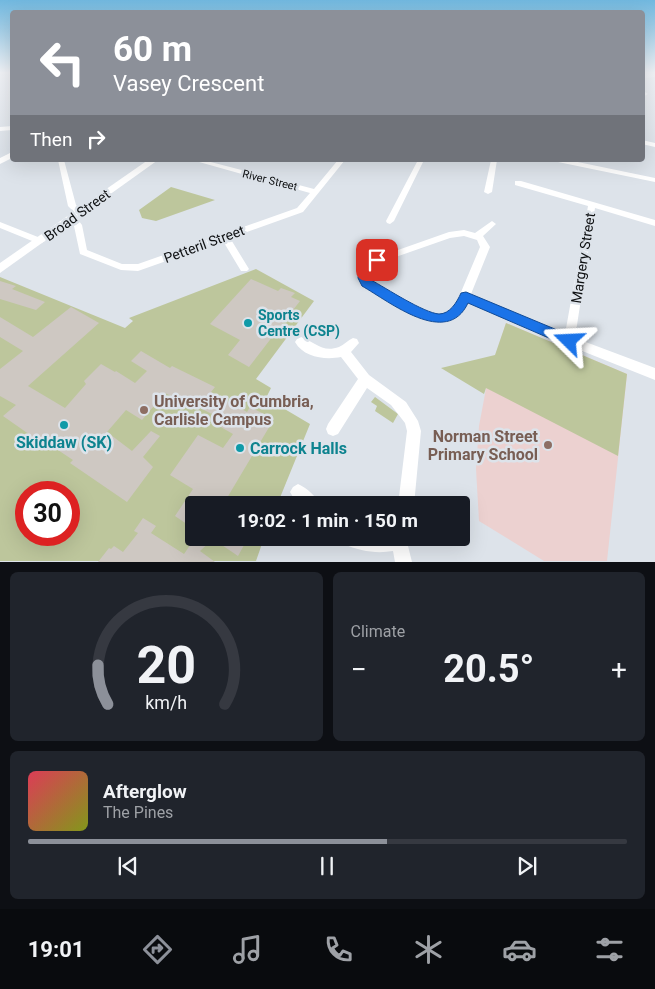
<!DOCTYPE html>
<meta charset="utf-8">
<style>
body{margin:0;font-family:Roboto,sans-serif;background:#20242c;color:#f1f3f6;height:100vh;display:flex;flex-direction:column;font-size:19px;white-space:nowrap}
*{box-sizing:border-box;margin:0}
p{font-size:16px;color:#9ea1a6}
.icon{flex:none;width:28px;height:28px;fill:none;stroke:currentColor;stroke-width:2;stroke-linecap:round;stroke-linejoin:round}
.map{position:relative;height:562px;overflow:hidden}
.side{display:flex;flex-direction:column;gap:10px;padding:10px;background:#0d0f14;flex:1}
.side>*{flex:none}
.hud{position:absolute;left:10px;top:10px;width:635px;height:152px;border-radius:5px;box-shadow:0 5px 20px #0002;background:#8c9099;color:#fff;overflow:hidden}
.speed{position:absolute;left:15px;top:481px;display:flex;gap:10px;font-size:25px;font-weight:700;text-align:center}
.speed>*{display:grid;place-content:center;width:65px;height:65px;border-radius:50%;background:#171b24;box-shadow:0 5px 20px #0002;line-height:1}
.speed .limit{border:8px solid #d22;background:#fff;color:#111}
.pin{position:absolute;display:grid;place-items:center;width:42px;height:42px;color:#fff;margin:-21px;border-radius:10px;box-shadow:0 2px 8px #0006}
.me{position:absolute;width:55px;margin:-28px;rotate:291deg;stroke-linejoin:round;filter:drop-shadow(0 0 4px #0008)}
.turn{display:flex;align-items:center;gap:18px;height:105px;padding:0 20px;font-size:22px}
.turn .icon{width:65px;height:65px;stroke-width:2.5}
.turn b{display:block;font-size:35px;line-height:42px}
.then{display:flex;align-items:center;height:48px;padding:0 20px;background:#0003;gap:10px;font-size:19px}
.big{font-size:38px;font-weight:700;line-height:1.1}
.side .widget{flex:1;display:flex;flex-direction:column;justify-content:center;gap:8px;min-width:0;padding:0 18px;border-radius:8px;background:#20242c}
.side .dial{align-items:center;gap:0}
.dial svg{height:130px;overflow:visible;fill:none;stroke:#363941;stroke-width:7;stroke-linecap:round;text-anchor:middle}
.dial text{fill:#f1f3f6;stroke:none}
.song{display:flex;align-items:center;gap:15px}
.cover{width:60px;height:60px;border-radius:8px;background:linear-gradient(135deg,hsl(350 70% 55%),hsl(70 70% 35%))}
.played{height:5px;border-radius:2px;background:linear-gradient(90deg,#8c9099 60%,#363941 60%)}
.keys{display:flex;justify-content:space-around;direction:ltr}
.heat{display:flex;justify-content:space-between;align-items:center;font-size:28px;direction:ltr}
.side .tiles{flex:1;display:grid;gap:10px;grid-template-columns:1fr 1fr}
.widget:last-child{grid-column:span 2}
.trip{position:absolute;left:185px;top:496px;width:285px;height:50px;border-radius:5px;background:#171b24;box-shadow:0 5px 20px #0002;font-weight:700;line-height:50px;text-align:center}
.menu{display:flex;height:80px;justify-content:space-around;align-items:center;background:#090b0e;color:#9ea1a6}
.menu .icon{width:35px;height:35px}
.menu .active{color:#8c9099}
.menu b{font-size:22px;color:#f1f3f6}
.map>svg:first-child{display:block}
.education{fill:#ecd1d0}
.green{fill:#bdc69c;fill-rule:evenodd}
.building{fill:#cec8c2}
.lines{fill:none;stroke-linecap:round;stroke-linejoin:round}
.minor{fill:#fff;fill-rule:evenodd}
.tertiary{fill:#fff;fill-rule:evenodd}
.primary{fill:#fff;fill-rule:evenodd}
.route{fill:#1a73e8;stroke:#114b97}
.culture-dot{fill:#0f9aa8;stroke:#dde3ea;stroke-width:2}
.education-dot{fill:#8d6e63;stroke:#dde3ea;stroke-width:2}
.labels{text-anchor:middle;stroke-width:5;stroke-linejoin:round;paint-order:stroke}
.far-street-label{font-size:11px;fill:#0e1012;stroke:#dde3ea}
.street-label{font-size:14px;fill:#0e1012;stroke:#dde3ea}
.culture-label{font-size:14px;font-weight:bold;fill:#0d838f;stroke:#dde3ea;text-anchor:start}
.near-education-label{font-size:16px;font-weight:bold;fill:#785e54;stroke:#dde3ea;text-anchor:start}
.near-culture-label{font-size:16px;font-weight:bold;fill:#0d838f;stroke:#dde3ea}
</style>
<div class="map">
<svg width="655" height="562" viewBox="0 0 655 562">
<rect width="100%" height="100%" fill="#dde3ea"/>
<path class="education" d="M506 323 627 374 607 561H544L479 521 476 469 479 426 488 378Z"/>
<path class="green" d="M171 187 215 200 156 221 142 218 139 210Z
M256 269 314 301 256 379 271 388 266 398 310 424 277 505H194V538H264L256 561H0V277L125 328 133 321 129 318ZM26 492H69V535H26Z
M506 323 627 374 618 456 486 388 484 394 441 368 495 355Z
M375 397 398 414 393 423 375 411 377 406 371 402Z"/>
<path class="building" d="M251 279 278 291 281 288 295 293 291 297 300 301 249 367 228 355 240 340 210 324Z
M0 281 16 286 12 289 45 302 36 310 0 299Z
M71 307 99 323 28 386 65 408 86 384 84 381 101 364 115 372 116 371 135 383 147 371 131 361 141 351 170 368 172 366 215 387 211 392 247 412 250 407 274 419 227 498 238 505H194V529L175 516 193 489 170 475 198 435 223 448 233 434 212 422 216 416 200 408 198 410 165 393 142 420 126 410 107 432 132 451 151 431 160 436 143 457 153 467 127 502 70 463 73 460 55 448 53 450 43 444 3 416 16 405 0 396V369L23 351 0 337V317L33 337Z
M143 518 156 526 151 533 184 554 195 538H248L238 556 213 539 200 551 215 562H98L109 548 111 549 114 546 123 552 138 533 134 531Z"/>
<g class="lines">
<path class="minor" d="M642 90 648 94 642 97Z
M642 140 655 143V147L642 144Z
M58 160H64L76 205 82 210V214H76L68 206Z
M192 160H203L314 189 338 160H345L303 212 230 238 249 269 247 271H241L223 241 138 271 121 270 80 254 74 226 68 218 69 216H75L82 225 87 250 122 264H138L297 208 310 193Z
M418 160H424L394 221 390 224 387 223 386 221Z
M491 160H497L492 192 488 194 484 192Z
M555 160H568L655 178V182L558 162Z
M515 181H521L655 220V226L595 208 575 338 655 368V380L532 331 468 301C463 313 452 324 439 323 428 323 369 292 363 284 360 281 359 277 359 274L364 262 449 232 464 230 475 233 492 221 496 224 483 236 490 247 471 294 565 334 588 206 515 185ZM464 236 477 240 480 247 456 304 446 313 439 315 427 311 371 280 369 274 370 266 450 238Z
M0 222 43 239 45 241 40 244 37 243 0 228Z
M301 337C315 342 322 353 339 347 344 345 348 340 353 338L357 339 359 343 351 352 369 375 406 402 418 421 421 431 414 505H398L407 431 405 423 391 405 367 388 338 434 333 436 328 434 326 429 328 424 358 379 341 357C326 360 304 358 295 342L297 339Z
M298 484C307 488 316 496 320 505H301L293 497 290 492 293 487Z
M341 538H406L412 562H395L393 551C376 554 360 551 343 544Z"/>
<path class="tertiary" d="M12 126V130L0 131V127Z
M12 152V158L0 164V158Z
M148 160H158L0 273V263Z"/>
<path class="primary" d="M655 73V77L642 78V74Z"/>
</g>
<linearGradient id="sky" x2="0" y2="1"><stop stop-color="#71b8df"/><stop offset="0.48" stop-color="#f0f2f6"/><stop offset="1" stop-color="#f0f2f6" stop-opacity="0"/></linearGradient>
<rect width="655" height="151" fill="url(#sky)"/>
<path class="route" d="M377 257 383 260 370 270 371 280C386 288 424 313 439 314 450 314 457 302 461 293L466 292 574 337 576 341 574 345H565L468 303C447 348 390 302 362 286L358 278 359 268Z"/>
<g class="culture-dot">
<circle cx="248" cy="323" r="5"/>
<circle cx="64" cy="425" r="5"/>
<circle cx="240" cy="448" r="5"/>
</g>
<g class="education-dot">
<circle cx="144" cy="410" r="5"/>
<circle cx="548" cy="445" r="5"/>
</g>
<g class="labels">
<g class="far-street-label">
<text transform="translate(270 180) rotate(14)" y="4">River Street</text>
</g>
<g class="street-label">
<text transform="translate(77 215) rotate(-36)" y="5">Broad Street</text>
<text transform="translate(204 244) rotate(-20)" y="5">Petteril Street</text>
<text transform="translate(583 258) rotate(-81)" y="5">Margery Street</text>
</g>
<g class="culture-label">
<text x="258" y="320">Sports<tspan x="258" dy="16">Centre (CSP)</tspan></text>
</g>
<g class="near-education-label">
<text x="154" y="407">University of Cumbria,<tspan x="154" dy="18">Carlisle Campus</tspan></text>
<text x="538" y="442" text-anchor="end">Norman Street<tspan x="538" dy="18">Primary School</tspan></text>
</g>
<g class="near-culture-label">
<text x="64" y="448">Skiddaw (SK)</text>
<text x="250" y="454" text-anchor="start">Carrock Halls</text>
</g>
</g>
</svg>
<div class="speed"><div class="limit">30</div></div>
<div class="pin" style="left:377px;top:260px;background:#d93025"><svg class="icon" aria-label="arrive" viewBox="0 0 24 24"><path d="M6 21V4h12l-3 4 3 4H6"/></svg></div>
<svg class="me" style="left:569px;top:341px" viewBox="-20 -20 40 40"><path d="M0-17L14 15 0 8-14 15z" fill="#1a73e8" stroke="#fff" stroke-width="4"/></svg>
<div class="trip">19:02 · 1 min · 150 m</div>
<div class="hud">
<div class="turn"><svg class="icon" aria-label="left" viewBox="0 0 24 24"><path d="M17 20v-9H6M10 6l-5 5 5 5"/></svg><div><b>60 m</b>Vasey Crescent</div></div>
<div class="then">Then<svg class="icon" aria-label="right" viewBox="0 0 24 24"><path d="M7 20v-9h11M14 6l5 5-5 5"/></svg></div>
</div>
</div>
<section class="side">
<div class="tiles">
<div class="widget dial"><svg viewBox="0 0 100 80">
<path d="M14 69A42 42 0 1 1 86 69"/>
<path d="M14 69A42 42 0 0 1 8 45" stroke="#8c9099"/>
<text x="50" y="56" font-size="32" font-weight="700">20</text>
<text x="50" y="72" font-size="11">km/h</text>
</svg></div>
<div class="widget"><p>Climate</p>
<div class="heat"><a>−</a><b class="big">20.5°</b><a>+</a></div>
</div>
<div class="widget">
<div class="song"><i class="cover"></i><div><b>Afterglow</b><p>The Pines</p></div></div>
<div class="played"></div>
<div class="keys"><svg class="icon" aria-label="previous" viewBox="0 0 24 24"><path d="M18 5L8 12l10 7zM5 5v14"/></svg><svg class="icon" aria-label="pause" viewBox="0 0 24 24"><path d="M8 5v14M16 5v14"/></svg><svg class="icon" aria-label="next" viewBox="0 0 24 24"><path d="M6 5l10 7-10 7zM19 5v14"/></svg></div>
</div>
</div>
</section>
<nav class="menu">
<b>19:01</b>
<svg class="icon active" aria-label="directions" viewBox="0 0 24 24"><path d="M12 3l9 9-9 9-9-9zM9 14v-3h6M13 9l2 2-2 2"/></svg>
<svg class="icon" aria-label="music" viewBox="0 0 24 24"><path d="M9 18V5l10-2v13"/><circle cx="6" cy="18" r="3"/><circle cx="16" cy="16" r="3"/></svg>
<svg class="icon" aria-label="phone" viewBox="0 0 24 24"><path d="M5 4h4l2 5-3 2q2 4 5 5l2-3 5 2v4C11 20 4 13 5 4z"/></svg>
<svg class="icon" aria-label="climate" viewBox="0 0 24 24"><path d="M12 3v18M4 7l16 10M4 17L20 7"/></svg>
<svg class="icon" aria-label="car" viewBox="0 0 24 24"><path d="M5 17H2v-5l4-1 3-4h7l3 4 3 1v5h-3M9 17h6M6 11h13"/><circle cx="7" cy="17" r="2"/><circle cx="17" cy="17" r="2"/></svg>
<svg class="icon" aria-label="filters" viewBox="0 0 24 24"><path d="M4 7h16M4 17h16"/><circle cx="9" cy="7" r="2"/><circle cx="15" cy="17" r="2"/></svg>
</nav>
